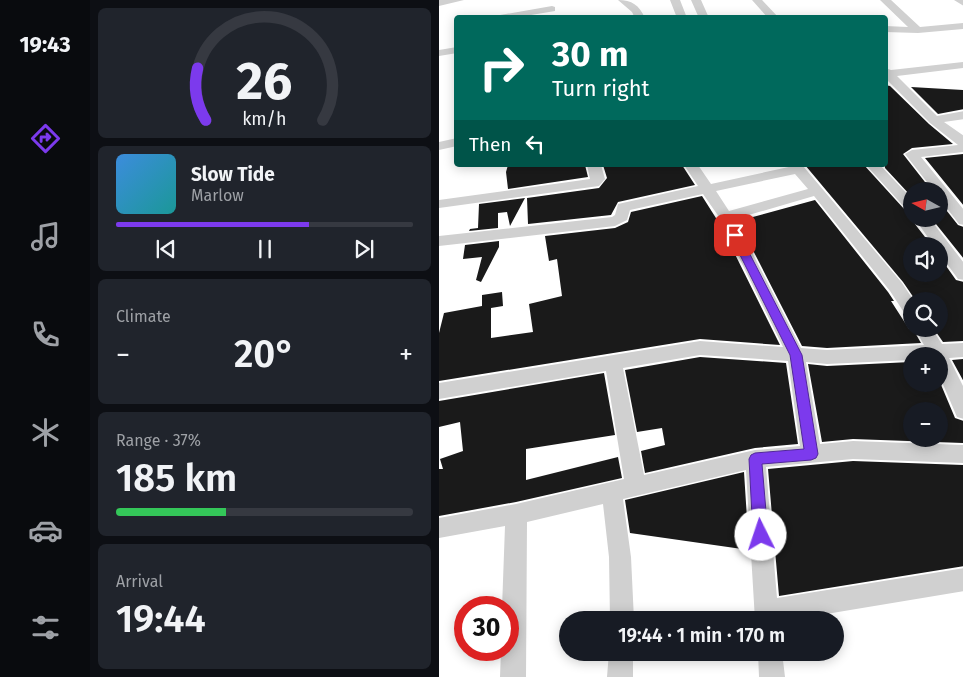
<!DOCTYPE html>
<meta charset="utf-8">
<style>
body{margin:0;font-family:"Fira Sans",sans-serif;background:#20242c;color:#f1f3f6;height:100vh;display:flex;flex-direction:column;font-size:19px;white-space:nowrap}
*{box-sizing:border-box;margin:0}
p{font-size:16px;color:#9ea1a6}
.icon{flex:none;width:28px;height:28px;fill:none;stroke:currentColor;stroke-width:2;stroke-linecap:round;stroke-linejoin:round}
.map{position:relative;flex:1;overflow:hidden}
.details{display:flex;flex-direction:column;gap:8px;padding:8px;background:#0d0f14;width:349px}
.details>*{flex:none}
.top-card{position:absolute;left:15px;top:15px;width:434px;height:152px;border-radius:5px;box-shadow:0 2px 12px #0003;background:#00695c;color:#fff;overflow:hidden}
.needle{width:32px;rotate:278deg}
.buttons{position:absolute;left:464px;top:182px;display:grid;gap:10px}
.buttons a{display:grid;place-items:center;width:45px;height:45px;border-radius:50%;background:#171b24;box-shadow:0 2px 12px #0003;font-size:25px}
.speed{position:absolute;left:15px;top:596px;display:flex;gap:10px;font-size:25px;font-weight:700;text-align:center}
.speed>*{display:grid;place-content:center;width:65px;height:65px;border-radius:50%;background:#171b24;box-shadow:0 2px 12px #0003;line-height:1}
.speed .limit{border:8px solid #d22;background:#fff;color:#111}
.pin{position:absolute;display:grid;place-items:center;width:42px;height:42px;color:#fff;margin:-21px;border-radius:10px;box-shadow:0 2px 8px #0006}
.me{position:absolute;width:55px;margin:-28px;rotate:356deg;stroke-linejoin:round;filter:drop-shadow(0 0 4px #0008)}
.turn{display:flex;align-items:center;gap:18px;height:105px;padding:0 15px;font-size:22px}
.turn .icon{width:65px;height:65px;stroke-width:2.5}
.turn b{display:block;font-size:35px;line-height:42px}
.then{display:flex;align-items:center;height:48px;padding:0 15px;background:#0003;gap:10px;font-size:19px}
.big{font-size:38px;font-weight:600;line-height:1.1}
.details .widget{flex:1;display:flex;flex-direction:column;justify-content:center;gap:8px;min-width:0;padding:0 18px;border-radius:8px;background:#20242c}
.details .dial{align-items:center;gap:0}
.dial svg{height:130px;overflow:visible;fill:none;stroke:#363941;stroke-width:7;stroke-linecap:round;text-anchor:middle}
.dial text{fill:#f1f3f6;stroke:none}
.song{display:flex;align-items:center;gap:15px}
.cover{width:60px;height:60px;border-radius:8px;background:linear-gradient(135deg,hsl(210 70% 55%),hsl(180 70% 35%))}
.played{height:5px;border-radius:2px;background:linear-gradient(90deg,#7c3aed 65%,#363941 65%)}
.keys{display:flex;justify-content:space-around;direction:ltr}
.heat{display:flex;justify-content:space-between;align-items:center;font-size:28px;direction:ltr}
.charge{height:8px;border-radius:4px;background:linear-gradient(90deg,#34c759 37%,#363941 0)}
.trip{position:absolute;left:120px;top:611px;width:285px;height:50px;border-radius:25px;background:#171b24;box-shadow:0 2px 12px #0003;font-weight:600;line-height:50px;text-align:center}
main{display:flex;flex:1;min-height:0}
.tabs{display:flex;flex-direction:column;width:90px;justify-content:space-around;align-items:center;background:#090b0e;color:#9ea1a6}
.tabs .icon{width:35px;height:35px}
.tabs .on{color:#7c3aed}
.tabs b{font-size:22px;color:#f1f3f6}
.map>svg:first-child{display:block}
.building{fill:#1a1a1a;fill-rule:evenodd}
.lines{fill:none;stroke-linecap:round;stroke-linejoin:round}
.minor{fill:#d0d0d0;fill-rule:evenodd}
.route{fill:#7c3aed;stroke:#51269a}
</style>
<main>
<nav class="tabs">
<b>19:43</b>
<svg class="icon on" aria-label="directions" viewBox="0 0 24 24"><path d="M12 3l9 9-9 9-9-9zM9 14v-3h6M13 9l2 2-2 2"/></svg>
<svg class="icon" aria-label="music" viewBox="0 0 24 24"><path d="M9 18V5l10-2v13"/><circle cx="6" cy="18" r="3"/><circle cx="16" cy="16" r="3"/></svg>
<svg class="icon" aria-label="phone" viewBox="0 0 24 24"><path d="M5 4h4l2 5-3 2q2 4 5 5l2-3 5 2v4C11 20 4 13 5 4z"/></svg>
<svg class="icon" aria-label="climate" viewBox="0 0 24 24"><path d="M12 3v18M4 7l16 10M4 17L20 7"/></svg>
<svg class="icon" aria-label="car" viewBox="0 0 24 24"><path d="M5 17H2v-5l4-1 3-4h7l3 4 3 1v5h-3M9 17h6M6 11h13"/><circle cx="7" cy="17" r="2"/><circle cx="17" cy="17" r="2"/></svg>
<svg class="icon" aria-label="filters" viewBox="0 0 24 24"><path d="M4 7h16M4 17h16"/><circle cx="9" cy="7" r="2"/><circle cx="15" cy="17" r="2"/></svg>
</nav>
<section class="details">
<div class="widget dial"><svg viewBox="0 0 100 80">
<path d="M14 69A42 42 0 1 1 86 69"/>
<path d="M14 69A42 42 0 0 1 9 37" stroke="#7c3aed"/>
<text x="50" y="56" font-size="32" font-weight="700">26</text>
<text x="50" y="72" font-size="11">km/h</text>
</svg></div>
<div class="widget">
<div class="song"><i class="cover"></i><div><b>Slow Tide</b><p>Marlow</p></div></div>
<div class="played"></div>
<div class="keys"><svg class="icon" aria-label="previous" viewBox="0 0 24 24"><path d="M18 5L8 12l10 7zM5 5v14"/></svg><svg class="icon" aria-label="pause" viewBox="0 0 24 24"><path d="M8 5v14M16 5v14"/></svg><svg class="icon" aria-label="next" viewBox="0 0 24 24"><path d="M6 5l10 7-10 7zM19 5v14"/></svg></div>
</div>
<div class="widget"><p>Climate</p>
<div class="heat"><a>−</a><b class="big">20°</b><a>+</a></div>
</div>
<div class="widget"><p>Range · 37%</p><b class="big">185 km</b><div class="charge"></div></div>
<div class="widget"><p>Arrival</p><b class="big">19:44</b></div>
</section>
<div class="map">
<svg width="525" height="677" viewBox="0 0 525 677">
<rect width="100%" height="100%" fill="#fff"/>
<path class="building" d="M446 85 451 86 490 124 514 144 473 148 464 154 493 191H472V196L446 168Z
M472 87 525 90V109L499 114Z
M525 154V206L486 158Z
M69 165H146L149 177 69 189 67 172Z
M164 165H243L256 185 179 202 172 215 89 224 88 198 160 188 168 178Z
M366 165H425L466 210 472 212V219L493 246H472V274H500V256L517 280 525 282V341L504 342 495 329H500V301H477L464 282Z
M263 196 282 226 341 345 261 339 0 381V333L5 313 43 306V295L63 292 64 306 52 308V338L94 332 90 304 123 296 118 259 110 261 106 236 176 228 189 222 192 212Z
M86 198 71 226 68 212 59 213V228L30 231 31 229 39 228 40 204Z
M376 200 449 292 455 301H452L470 329H474L482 343 388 348 363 346 299 221Z
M500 201 519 225 525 227V259L493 219H500Z
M60 241V247L42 282 37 280 43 257 24 259 26 245Z
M261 357 347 363 359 444 316 448 206 473 202 451 226 445 223 428 198 432 186 370Z
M525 359V382L513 360Z
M472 362V384H500V380L516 418 525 421V443L414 439 383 442 369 364 388 366ZM472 411H500V439H472Z
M165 373 176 435 87 449V480L179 457 183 478 77 502 0 516V469H4L1 459 24 451 21 422 0 427V401Z
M414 461 525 465V566L340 596 329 469Z
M305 472 310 550 191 533 186 500Z"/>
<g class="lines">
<path class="minor" d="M0 0H25L0 6Z
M179 0C193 0 200 5 206 18H196L193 12Z
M231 0H241L248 18H238Z
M252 0H262L270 18H260Z
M313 0H323L340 18H329Z
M441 0H452L481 27 525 23V29L479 33 446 32V26L469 27Z
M515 0H525V6Z
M113 6 116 7V11L74 18H44Z
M18 47V53L0 56V50Z
M525 62V68L458 76 498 116 525 111V119L505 122 525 136V152L482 157 525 210V225L520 224 500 198V191H495L466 154 473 150 519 145 491 123 446 78V68L452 70Z
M18 138V146L0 150V142Z
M148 165H162L166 179 160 186 0 208V200L151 179Z
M245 165H259L272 184 359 165 364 166 463 283 475 301H472V316L466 314 451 291 375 196 296 219 362 348 388 350 485 345 476 329H493L503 344 525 343V357L510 358 525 388V419L518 417 500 375V356H472V360L388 364 367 362 381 444 414 441 525 445V463L414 459 327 467 338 598 525 568V591L351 620H316L307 470 184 499 192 557 195 620H171L170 557 164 504 88 522 87 677H61L62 650H69V608H63L66 526 0 538V518L77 504 185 479 167 371 0 399V383L261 341 344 347 280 217 264 194 191 210 188 220 176 226 0 246V236L173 217 176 215 179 204 259 186ZM356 174 369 189 290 211 277 191ZM261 355 349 361 361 446 316 450 205 475 184 368Z
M427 165H441L472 198V210L467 209Z
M476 219H491L525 263V280L519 279 500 253V246H495Z
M170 652H194V677H168Z
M319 652H343L346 677H320Z"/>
</g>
<path class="route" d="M296 232 301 235 363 355 379 454 377 458 372 460 323 464 329 535 327 540 322 542 317 540 314 535 310 459 312 455 316 453 365 449 351 355 291 235Z"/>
</svg>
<div class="buttons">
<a><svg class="needle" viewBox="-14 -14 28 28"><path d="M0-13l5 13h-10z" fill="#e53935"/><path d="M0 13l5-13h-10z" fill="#9ea1a6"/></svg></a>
<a><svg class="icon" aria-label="sound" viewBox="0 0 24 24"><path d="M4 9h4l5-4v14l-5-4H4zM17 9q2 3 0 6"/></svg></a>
<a><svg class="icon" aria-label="search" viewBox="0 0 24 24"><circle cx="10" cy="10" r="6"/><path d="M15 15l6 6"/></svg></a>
<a>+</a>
<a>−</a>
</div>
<div class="speed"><div class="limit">30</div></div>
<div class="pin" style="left:296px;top:235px;background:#d93025"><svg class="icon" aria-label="arrive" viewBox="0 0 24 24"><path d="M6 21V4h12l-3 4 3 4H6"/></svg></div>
<svg class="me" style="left:322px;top:535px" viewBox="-20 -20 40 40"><circle r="19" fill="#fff"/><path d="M0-13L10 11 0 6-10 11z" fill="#7c3aed"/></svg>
<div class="trip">19:44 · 1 min · 170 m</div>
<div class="top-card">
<div class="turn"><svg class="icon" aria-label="right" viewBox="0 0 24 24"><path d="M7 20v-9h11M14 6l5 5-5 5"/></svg><div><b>30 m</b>Turn right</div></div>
<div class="then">Then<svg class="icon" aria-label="left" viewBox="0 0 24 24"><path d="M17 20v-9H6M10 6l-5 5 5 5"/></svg></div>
</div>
</div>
</main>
